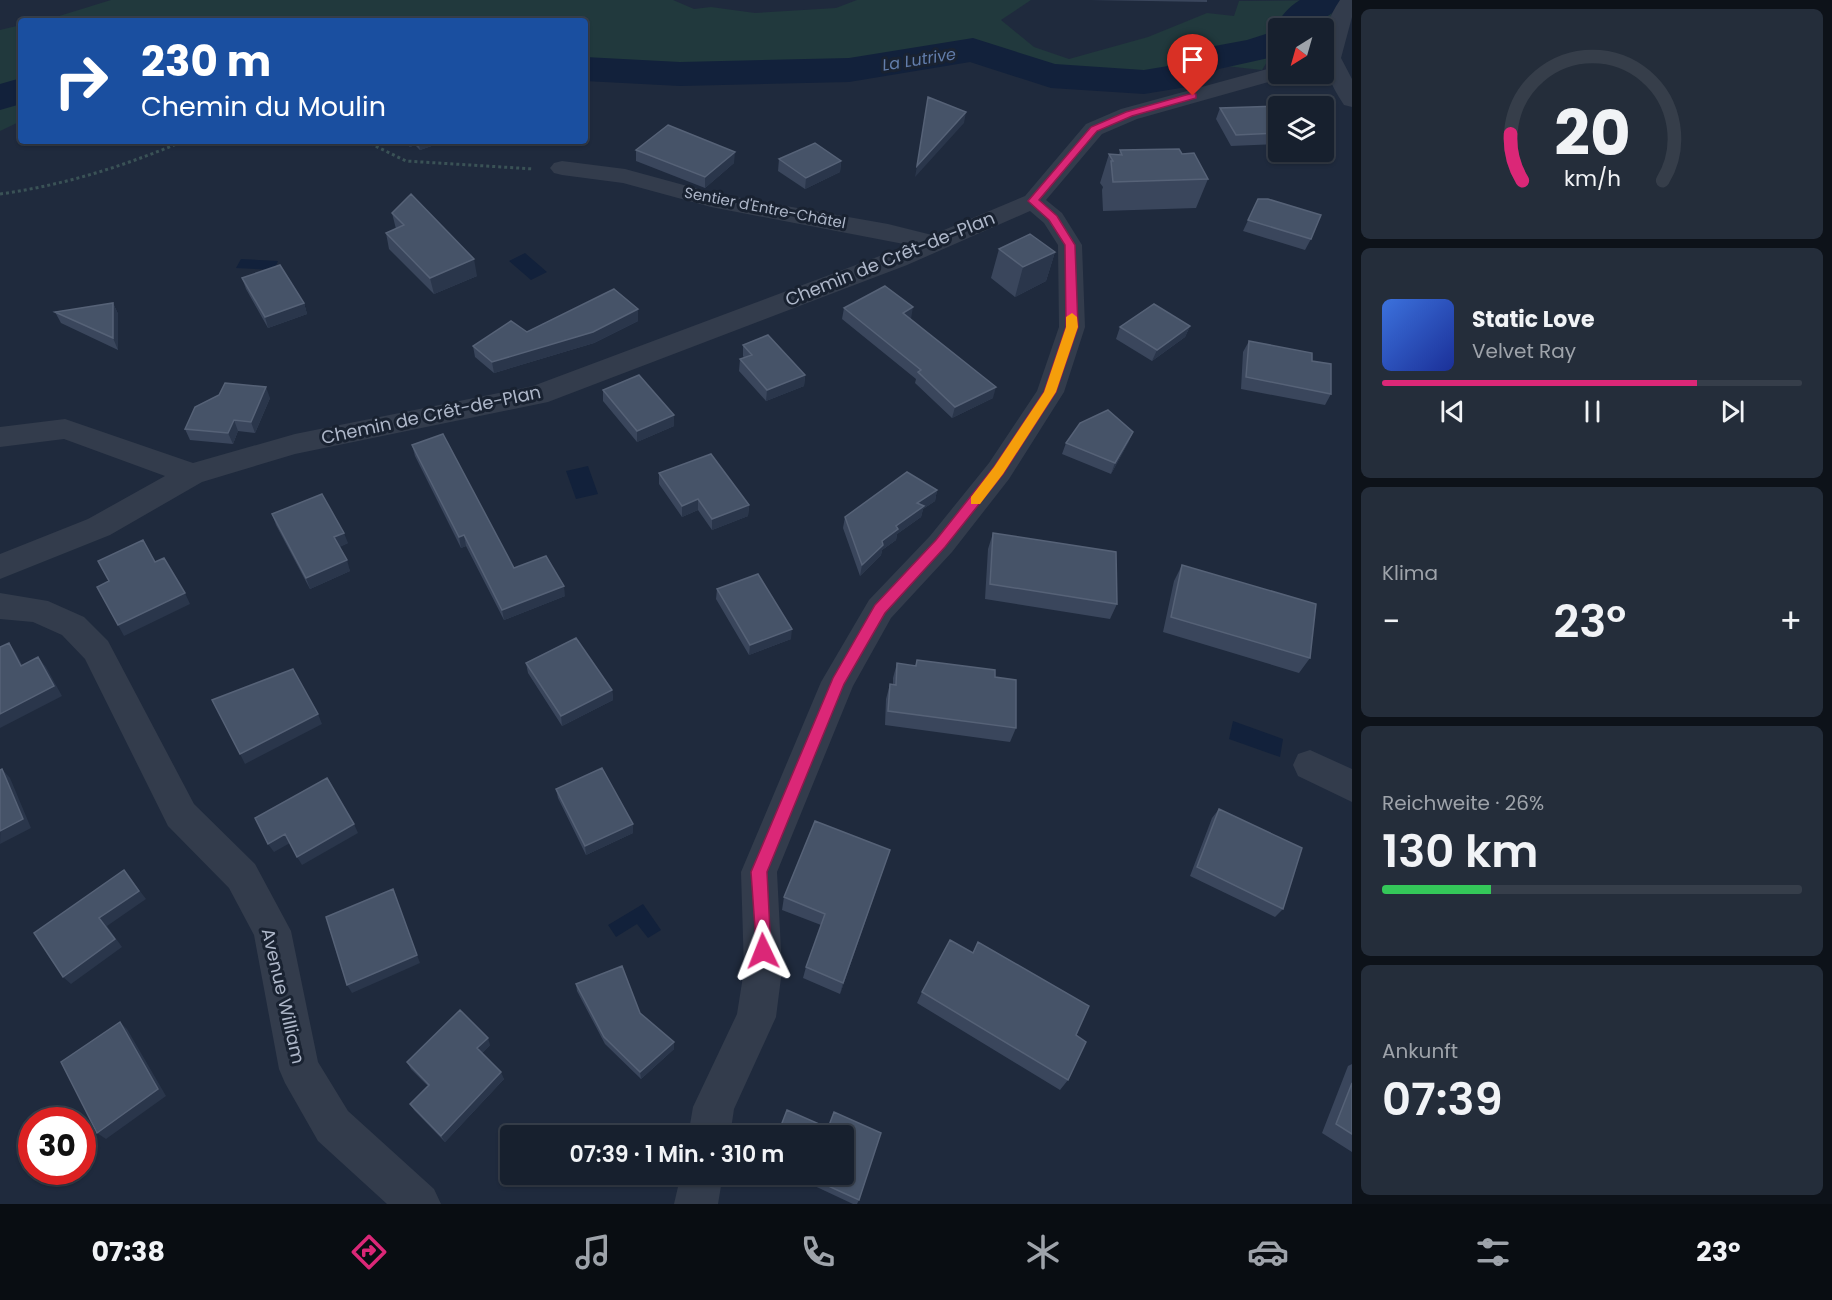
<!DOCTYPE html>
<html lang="de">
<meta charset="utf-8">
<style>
body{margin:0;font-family:Poppins,sans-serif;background:#242d3a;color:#f1f3f6;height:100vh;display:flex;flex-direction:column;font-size:22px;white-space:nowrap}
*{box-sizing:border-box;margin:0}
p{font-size:20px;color:#9ea3aa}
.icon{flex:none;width:33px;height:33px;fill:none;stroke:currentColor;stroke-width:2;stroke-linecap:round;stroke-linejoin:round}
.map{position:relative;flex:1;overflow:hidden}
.drawer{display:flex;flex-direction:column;gap:9px;padding:9px;background:#0d1219;width:480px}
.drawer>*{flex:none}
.banner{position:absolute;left:18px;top:18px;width:570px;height:126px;border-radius:6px;box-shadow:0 2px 4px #0004,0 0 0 2px #363e4a;background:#1a4fa0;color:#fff;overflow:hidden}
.needle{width:39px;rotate:217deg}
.buttons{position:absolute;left:1268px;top:18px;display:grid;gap:12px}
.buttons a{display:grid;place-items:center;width:66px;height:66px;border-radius:6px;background:#17202e;box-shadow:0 2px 4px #0004,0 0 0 2px #363e4a;font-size:30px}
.speed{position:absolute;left:18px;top:1107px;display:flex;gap:12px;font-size:30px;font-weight:700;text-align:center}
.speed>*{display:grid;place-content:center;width:78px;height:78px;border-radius:50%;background:#17202e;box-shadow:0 2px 4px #0004,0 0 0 2px #363e4a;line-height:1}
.speed .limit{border:9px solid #d22;background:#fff;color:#111}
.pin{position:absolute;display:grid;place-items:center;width:51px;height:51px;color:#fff;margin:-62px -26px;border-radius:50% 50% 50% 0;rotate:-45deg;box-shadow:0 0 6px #0007}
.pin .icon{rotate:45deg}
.me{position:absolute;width:66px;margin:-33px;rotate:358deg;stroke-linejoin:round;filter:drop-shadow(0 0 4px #0008)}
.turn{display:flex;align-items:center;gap:21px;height:126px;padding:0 24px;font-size:27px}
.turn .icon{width:78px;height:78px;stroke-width:2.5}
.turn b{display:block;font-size:42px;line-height:51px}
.big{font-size:45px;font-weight:600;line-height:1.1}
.drawer .widget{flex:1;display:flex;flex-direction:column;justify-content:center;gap:9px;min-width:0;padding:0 21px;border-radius:9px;background:#242d3a}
.drawer .dial{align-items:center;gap:0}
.dial svg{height:156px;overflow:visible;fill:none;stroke:#363e4a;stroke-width:7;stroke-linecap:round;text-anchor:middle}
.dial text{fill:#f1f3f6;stroke:none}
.song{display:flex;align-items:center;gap:18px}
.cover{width:72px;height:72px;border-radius:9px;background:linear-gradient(135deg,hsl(220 70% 55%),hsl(230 70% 35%))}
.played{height:6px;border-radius:3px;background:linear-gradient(90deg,#db2777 75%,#363e4a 75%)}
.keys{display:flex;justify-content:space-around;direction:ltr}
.heat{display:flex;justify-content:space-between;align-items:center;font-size:33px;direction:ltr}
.charge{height:9px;border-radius:4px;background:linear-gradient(90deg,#34c759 26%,#363e4a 0)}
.trip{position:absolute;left:500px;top:1125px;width:354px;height:60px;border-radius:6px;background:#17202e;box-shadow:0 2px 4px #0004,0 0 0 2px #363e4a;font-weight:600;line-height:60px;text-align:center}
.dock{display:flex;height:96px;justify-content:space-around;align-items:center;background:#090d12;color:#9ea3aa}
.dock .icon{width:42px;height:42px}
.dock .selected{color:#db2777}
.dock b{font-size:27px;color:#f1f3f6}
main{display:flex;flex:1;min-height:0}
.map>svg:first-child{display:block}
.green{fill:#21393d}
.water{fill:#12213b}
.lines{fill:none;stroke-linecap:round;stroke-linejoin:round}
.river{fill:#12213b;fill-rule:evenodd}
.path{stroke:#3a5256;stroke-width:3;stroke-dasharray:3 3;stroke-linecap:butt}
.minor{fill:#333c4c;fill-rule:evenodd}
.wall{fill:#3a465c}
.shaded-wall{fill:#2a364b}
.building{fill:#465368;stroke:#566277;stroke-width:1.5}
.route{fill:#db2777;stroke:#8e194d;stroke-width:1.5}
.slow{fill:#f59e0b}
.labels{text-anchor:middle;stroke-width:6;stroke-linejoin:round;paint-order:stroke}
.far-street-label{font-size:15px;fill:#aeb7c9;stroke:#192231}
.far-water-label{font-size:16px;font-style:italic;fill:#637eac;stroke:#192231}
.street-label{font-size:18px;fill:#aeb7c9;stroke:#192231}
</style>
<main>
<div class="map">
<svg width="1352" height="1204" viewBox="0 0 1352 1204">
<rect width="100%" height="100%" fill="#1f2a3d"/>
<path class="green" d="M111 0H673L694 9 711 7 755 13 836 8 857 0H1031L1001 20 1034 47 1069 59 1148 37 1207 13 1234 16 1239 1 1337 0 1324 33 1323 28H1278V44L1262 70 1207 64 1176 88 1077 84 976 52 702 72 585 65V21H43Z
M21 25V121L0 131V30Z"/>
<path class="water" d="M525 253 547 272 531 280 509 261Z
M241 259 278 261 274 270 236 268Z
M588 466 598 494 576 499 566 471Z
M1233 721 1283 739 1280 757 1229 739Z
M643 904 661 930 648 938 637 924 616 937 608 925Z"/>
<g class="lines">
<path class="river" d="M1300 0H1343C1337 14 1322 17 1313 28H1278V56L1219 69 1193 86 1144 94 1051 88 970 62 849 82 680 86 585 81V57L680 62 849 58 973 38 1055 64 1144 70 1168 66 1193 50 1247 40 1275 31 1273 28C1281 17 1288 7 1300 0Z
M21 78V104L0 110V84Z"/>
<path class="path" d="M365 141 406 161 534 169
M0 194C65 185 124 166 184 141"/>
<path class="minor" d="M1340 0H1352V17L1341 58 1352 79V107L1344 105C1320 70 1315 37 1340 0Z
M1278 66V74H1288L1286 77 1137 119 1102 134 1046 200 1062 213 1082 245 1085 327 1064 392 1009 479 952 552 891 618 853 686 777 872 782 970 776 1017 734 1109 730 1136H688L693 1107 737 1014 744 970 741 872 821 682 869 600 930 536 989 463 1037 391 1059 327 1058 245 1044 223 1030 211 907 265 548 402 295 454 202 482 110 535 0 579V554L88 519 165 476 64 439 0 447V427L65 419 193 463 295 434 533 386 909 245 711 207 623 183 562 175 554 173 550 168 554 163 562 161 625 169 713 193 888 224 932 235 1025 196 1086 124 1121 109Z
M0 593 48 601 84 617 108 641 194 804 255 864 291 931 318 1062 348 1111 434 1189 441 1204H387L318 1141 285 1083 279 1069 254 935 229 888 168 826 85 659 62 635 33 622 0 619Z
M1310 750 1352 769V802L1298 776 1293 765 1298 754Z
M681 1174H723L718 1204H674Z"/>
</g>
<path class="wall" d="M1090 0H1207V2Z
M1278 106V144L1231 146 1216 119 1220 108Z
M1323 126 1327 132 1323 140Z
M404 141H446L420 150 415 145 410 147Z
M636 150 734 163 705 188 636 161Z
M1120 150 1182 154 1208 179 1196 208 1103 211 1102 190 1103 187 1100 183 1109 154 1119 155Z
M779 159 841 161 840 172 805 189 778 171Z
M1258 199 1311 239 1305 250 1243 231Z
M392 213 477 276 434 294 389 249 386 233 396 229Z
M999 249 1055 252 1046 281 1015 297 991 278Z
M242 278 304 303 307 314 268 328 246 289Z
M113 303 118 314V350L61 323 55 312Z
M844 308 993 398 952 418 915 383 916 379 842 319Z
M638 309V321L594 343 494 373 475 357 473 346 527 332Z
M1190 326 1185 337 1152 361 1116 339 1120 327Z
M1249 341 1331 394 1325 405 1241 389 1243 352Z
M743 345 805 375 804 386 766 401 739 371 740 359 744 358 743 356Z
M603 390 674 415V426L637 442 603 401Z
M270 398 255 433 238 431 233 444 190 440 185 429Z
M1133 432 1128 443 1111 474 1062 454 1066 443Z
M412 445 514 568 565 596 504 620 466 546 461 548 415 456Z
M659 473 749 505 748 516 712 530 698 510 682 517 659 484Z
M937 490 935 501 923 509 921 517 897 534 896 540 882 550 881 555 860 576 843 528 845 517Z
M272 514 348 543 339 547 350 571 310 589 276 525Z
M993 533 1117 604 1110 619 985 599 988 549Z
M1182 565 1310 658 1299 673 1163 632 1174 581Z
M717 589 791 639 749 655 716 599Z
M917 660 995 677 1016 728 1010 742 885 725 886 699 890 684H893V678L897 663 915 666Z
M526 663 612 690 613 700 562 726 528 673Z
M556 789 633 824V833L586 855 558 798Z
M1219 809 1283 909 1275 917 1190 876 1212 818Z
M890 850 840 994 803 978 806 967 821 925 782 910 784 897Z
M576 984 640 1013 674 1049 641 1079 605 1044 577 991Z
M922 992 1068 1080 1060 1090 917 1003Z
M490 1045 482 1053 504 1079 445 1142 414 1110 410 1104 428 1086 411 1069 407 1062Z
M1352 1064V1152L1322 1133 1348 1066Z
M789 1174H843L859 1200 857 1204H853Z"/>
<path class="shaded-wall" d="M966 112 964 123 915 177 917 166Z
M409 141H414L415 145 410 147Z
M418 141H446L420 150Z
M735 152 734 163 705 188V177Z
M841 161 840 172 805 189 806 178Z
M1055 252 1046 281 1015 297 1023 267Z
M474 259 477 276 434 294 430 278Z
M113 303 118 314V350L113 338Z
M304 303 307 314 268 328 265 317Z
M913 307 911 319 903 313Z
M638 309V321L594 343 494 373 492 362Z
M1190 326 1185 337 1152 361 1157 350Z
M805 375 804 386 766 401 767 390Z
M266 387 270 398 255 433 251 422Z
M996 387 993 398 952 418 955 407Z
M674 415V426L637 442V431Z
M234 420 238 431 233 444 228 433Z
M1133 432 1128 443 1111 474 1115 463Z
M937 490 935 501 923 509 921 517 897 534 896 540 882 550 881 555 860 576 862 565 882 541 917 503Z
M698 499V510L682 517V506Z
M749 505 748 516 712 530V519Z
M344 533 348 543 338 548 334 537Z
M464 535 466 546 461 548 459 537Z
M347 560 350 571 310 589 306 578Z
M564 586 565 596 504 620 502 610Z
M185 593 190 604 124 636 118 625Z
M792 629 791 639 749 655 750 645Z
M9 643 16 653 28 676 21 666Z
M38 657 46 667 62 696 0 728V714Z
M612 690 613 700 562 726 561 716Z
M318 714 322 724 245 764 240 754Z
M2 769 10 778 31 828 0 844Z
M354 824 358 833 302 865 297 857Z
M633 824V833L586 855 585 846Z
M285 834 290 843 274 852 268 844Z
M890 850 886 862 840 994 843 983Z
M124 870 146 899 107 926 122 947 71 984 63 977 99 918Z
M393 889 420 963 352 993 347 985Z
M120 1022 127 1029 166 1096 106 1139 97 1133Z
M488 1038 490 1045 480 1055 477 1048Z
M674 1042V1049L641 1079 640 1072Z
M501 1072 504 1079 445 1142 441 1136Z"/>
<path class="building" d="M928 97 966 112 917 166Z
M1310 105 1311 106H1278V133L1236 135 1220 108Z
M668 125 735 152 705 177 636 150Z
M1323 126 1327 132H1323Z
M815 143 841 161 806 178 779 159Z
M1179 149 1182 154 1194 153 1208 179 1113 182 1111 161H1113L1109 154 1122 155 1120 150Z
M411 194 474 259 430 278 386 233 404 225 392 213Z
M1258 199H1268L1321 215 1311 239 1248 220Z
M1030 234 1055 252 1023 267 999 249Z
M280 265 304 303 265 317 242 278Z
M885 286 913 307 903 313 996 387 955 407 918 372 921 370 844 308Z
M614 289 638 309 593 332 492 362 473 346 511 321 527 332Z
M113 303V338L55 312Z
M1154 304 1190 326 1157 350 1120 327Z
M768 335 805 375 767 390 740 359 752 355 743 345Z
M1249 341 1312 353V361L1331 364V394L1246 377Z
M639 375 674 415 637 431 603 390Z
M225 383 266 387 251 422 234 420 228 433 185 429 195 407 219 395Z
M1108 410 1133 432 1115 463 1066 443 1080 423Z
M443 434 514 568 546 556 564 586 502 610 464 535 459 537 412 445Z
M711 454 749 505 712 519 698 499 682 506 659 473Z
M907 472 937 490 917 503 924 506 896 526 898 529 882 541 883 545 862 565 845 517Z
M322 494 344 533 334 537 347 560 306 578 272 514Z
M993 533 1116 552 1117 604 990 584Z
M143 540 155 562 164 558 185 593 118 625 97 587 109 581 98 561Z
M1182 565 1316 604 1310 658 1171 617Z
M758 574 792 629 750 645 717 589Z
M576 638 612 690 561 716 526 663Z
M9 643 21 666 38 657 54 686 0 714V647Z
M917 660 995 670V677L1016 680V728L888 711 890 684 896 685 897 663 916 666Z
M293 669 318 714 240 754 212 700Z
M602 768 633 824 585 846 556 789Z
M2 769 23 819 0 831V770Z
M327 778 354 824 297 857 285 834 268 844 255 818Z
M1219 809 1302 848 1283 909 1197 867Z
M815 821 890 850 843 983 806 967 825 914 784 897Z
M124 870 139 891 99 918 115 939 63 977 34 933Z
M393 889 417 955 347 985 326 917Z
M950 940 973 953 978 942 1089 1006 1076 1035 1086 1042 1068 1080 922 992Z
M622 966 640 1013 674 1042 640 1072 604 1037 576 984Z
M460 1010 488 1038 477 1048 501 1072 441 1136 410 1104 429 1085 407 1062Z
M120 1022 158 1089 97 1133 61 1062Z
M1352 1083V1134L1336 1124Z
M787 1110 828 1128 834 1112 881 1133 859 1200 802 1174H843V1136H777Z"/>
<path class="route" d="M1193 93 1196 94V98L1132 116 1097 131 1039 200 1057 216 1075 245 1078 327 1056 392 1003 474 945 547 885 613 844 684 767 872 771 951 768 956 763 959 757 956 751 872 833 678 875 605 936 540 994 467 1044 392 1066 327 1065 245 1049 220 1028 201 1091 127 1126 112Z"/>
<path class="slow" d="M1072 313 1077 317 1078 327 1056 392 1003 474 980 504H971V497L994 467 1044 392 1066 327V317Z"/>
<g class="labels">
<g class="far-street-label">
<text transform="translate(765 208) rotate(11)" y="5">Sentier d'Entre-Châtel</text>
</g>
<g class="far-water-label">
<text transform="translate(919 59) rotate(-9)" y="6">La Lutrive</text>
</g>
<g class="street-label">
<text transform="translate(890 259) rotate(-22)" y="6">Chemin de Crêt-de-Plan</text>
<text transform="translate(431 415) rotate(-12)" y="6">Chemin de Crêt-de-Plan</text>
<text transform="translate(283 996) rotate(77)" y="6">Avenue William</text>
</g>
</g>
</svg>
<div class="buttons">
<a><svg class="needle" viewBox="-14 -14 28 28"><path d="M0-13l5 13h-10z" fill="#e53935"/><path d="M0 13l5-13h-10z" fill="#9ea3aa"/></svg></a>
<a><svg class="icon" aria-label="layers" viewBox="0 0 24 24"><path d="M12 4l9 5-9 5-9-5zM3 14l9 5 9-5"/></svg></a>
</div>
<div class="speed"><div class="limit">30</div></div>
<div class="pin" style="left:1193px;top:96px;background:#d93025"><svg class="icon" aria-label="arrive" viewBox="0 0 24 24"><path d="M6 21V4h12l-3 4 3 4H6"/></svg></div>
<svg class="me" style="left:763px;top:951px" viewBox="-20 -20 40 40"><path d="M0-17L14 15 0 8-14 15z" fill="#db2777" stroke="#fff" stroke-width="4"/></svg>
<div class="trip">07:39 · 1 Min. · 310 m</div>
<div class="banner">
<div class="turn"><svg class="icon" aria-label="right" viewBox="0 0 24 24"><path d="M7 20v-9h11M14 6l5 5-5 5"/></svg><div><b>230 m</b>Chemin du Moulin</div></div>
</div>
</div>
<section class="drawer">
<div class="widget dial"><svg viewBox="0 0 100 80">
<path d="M14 69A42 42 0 1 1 86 69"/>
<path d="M14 69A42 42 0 0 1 8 45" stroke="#db2777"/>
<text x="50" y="56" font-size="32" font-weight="700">20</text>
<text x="50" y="72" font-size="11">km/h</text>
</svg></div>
<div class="widget">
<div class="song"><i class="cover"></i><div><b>Static Love</b><p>Velvet Ray</p></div></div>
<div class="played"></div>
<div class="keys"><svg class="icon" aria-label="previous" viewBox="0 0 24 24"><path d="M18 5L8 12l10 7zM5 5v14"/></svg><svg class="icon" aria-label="pause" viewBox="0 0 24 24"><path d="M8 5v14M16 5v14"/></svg><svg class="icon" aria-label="next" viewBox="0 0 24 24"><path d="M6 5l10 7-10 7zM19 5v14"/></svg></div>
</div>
<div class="widget"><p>Klima</p>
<div class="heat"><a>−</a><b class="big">23°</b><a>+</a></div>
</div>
<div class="widget"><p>Reichweite · 26%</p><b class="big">130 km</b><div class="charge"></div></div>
<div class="widget"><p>Ankunft</p><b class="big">07:39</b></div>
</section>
</main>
<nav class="dock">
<b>07:38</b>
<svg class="icon selected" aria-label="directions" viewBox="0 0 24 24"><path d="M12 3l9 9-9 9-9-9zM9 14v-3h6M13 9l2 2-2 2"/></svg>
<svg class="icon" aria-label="music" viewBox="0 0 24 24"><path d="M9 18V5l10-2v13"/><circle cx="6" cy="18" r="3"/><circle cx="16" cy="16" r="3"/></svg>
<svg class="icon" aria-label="phone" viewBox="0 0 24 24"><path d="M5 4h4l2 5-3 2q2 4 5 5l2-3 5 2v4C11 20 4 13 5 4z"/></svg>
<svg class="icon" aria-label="climate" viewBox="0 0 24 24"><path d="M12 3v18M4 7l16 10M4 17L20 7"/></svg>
<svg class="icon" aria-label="car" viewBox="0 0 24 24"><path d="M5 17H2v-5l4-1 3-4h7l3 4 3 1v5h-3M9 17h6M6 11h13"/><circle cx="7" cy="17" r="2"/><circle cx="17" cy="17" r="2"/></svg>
<svg class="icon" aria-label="filters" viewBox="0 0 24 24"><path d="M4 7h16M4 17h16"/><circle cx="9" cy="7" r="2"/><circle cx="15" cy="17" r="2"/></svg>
<b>23°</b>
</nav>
